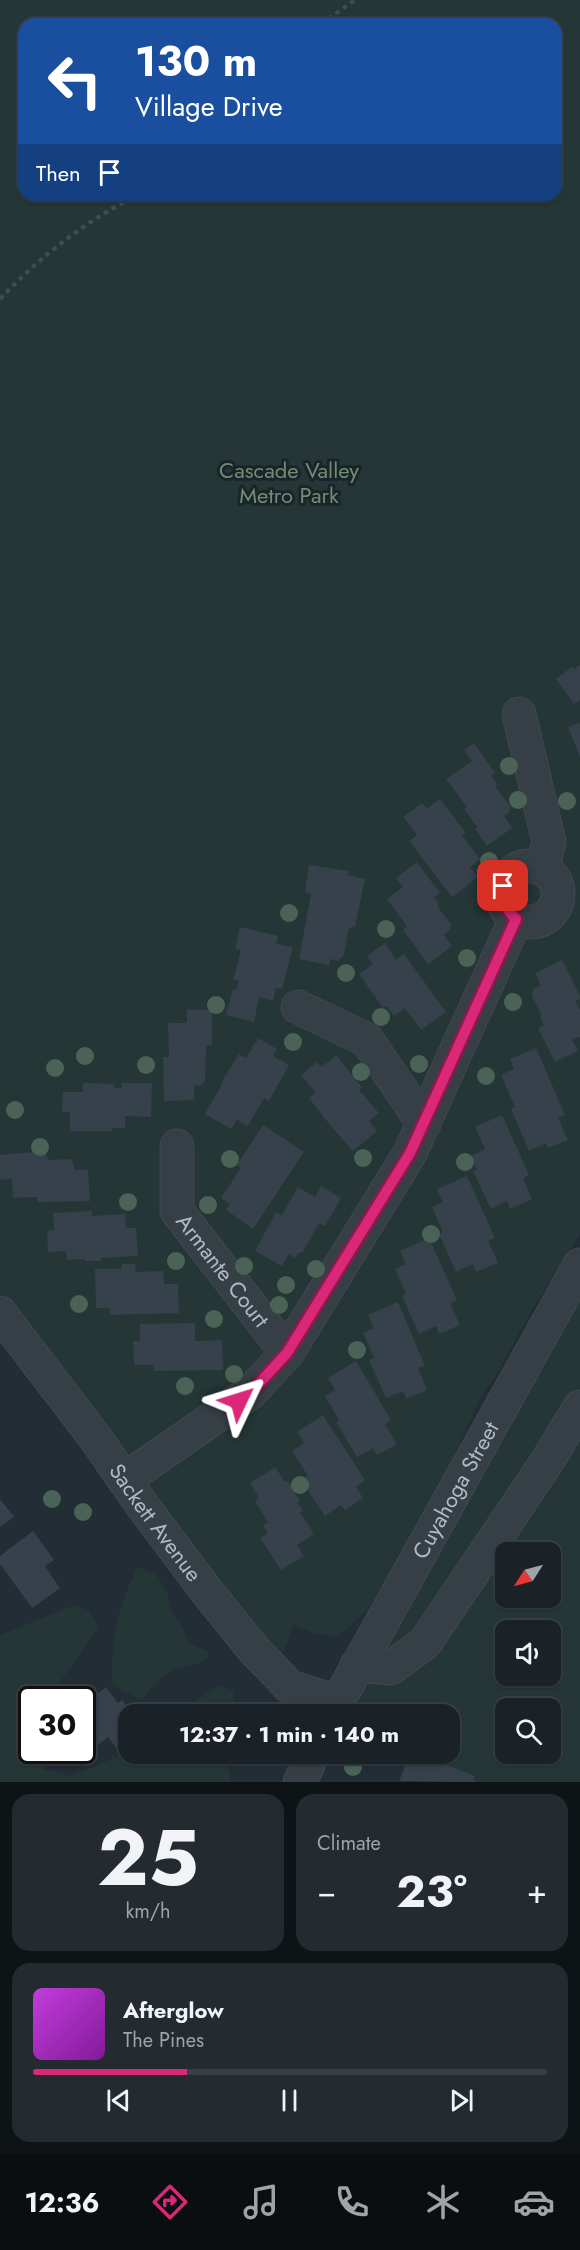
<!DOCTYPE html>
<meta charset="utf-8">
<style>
body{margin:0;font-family:Jost,sans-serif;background:#232a30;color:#f1f3f6;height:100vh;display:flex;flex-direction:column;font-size:22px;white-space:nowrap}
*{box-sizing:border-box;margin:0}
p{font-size:20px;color:#9fa4a8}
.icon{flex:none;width:33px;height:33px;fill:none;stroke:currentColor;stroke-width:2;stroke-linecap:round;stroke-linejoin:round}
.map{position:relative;height:1782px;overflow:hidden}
.panel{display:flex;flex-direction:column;gap:12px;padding:12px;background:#0e1316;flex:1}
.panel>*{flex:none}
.guide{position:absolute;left:18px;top:18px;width:544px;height:183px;border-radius:18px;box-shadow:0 2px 4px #0004,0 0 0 2px #383f45;background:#1a4fa0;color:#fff;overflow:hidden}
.needle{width:39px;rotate:234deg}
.controls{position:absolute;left:495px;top:1542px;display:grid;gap:12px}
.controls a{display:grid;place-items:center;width:66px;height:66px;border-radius:12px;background:#1a2228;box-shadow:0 2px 4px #0004,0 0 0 2px #383f45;font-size:30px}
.speed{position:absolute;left:18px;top:1686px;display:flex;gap:12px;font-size:30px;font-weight:700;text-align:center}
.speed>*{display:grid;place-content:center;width:78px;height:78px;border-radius:50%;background:#1a2228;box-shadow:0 2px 4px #0004,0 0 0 2px #383f45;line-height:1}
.speed .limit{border:3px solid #111;border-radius:9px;background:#fff;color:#111}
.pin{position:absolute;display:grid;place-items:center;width:51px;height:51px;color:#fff;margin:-26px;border-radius:12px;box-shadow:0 3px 9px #0006}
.me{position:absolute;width:66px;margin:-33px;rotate:49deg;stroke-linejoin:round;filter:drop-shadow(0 0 4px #0008)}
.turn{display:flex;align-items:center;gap:21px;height:126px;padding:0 18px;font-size:27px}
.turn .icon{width:78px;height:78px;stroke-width:2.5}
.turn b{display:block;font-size:42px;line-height:51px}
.then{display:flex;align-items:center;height:57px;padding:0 18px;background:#0003;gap:12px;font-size:22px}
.big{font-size:45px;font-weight:700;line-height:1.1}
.panel .tile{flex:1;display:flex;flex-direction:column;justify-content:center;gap:9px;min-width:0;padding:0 21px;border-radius:18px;background:#232a30}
.panel .dial{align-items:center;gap:0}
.dial b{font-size:78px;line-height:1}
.song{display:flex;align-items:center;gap:18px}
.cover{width:72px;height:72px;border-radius:9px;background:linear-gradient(135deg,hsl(290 70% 55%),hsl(290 70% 35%))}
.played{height:6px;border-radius:3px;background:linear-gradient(90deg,#db2777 30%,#383f45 30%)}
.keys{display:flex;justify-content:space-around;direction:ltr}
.heat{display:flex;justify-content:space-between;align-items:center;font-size:33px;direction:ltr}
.panel .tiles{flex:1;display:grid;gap:12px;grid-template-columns:1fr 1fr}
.tile:last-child{grid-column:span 2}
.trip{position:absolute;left:118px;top:1704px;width:342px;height:60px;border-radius:18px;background:#1a2228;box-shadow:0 2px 4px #0004,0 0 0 2px #383f45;font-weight:700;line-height:60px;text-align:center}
.dock{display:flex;height:96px;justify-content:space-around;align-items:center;background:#0a0e10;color:#9fa4a8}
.dock .icon{width:42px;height:42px}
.dock .current{color:#db2777}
.dock b{font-size:27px;color:#f1f3f6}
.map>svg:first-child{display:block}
.green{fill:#253637;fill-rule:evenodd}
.building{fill:#36414c}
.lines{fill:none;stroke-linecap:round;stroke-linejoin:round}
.minor-casing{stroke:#40484f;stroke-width:35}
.path{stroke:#3e4f4f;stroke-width:4;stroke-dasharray:4.5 4.5;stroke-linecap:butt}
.minor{stroke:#373f46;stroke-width:33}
.tree{fill:#4b6356}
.route-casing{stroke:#8e194d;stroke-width:15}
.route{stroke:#db2777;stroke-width:10}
.labels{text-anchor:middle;stroke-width:6;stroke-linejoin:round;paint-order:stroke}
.park-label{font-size:22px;fill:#6c9071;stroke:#1c242b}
.street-label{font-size:22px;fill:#b1bac2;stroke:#1c242b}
</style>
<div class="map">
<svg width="580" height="1782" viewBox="0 0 580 1782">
<rect width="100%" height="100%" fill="#232d35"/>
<path class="green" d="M0 0H580V1234L531 1311 499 1370 479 1400 446 1474 430 1504 412 1531 407 1547 394 1569 366 1611 339 1636 317 1634 294 1625 275 1672 0 1313ZM24 24H556V195H24Z
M580 1269V1782H419L409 1760 403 1754H450V1714H370L346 1684ZM506 1552H550V1598H506ZM506 1630H550V1676H506ZM506 1708H550V1754H506Z
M138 1567 156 1574 166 1589 172 1613 182 1625 189 1643 208 1651V1658C195 1666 194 1664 181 1668 164 1672 152 1687 142 1700L123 1691 112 1682C112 1635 117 1608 138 1567Z
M74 1605 88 1610 99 1627 52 1693 51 1699 32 1700V1750L46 1751 44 1769 70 1776 129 1752V1754H228L230 1782H0V1635Z
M221 1685 234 1691 231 1714H174Z"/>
<path class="building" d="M580 665V700L574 704 556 679 572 667 574 669Z
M580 723V757L568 727Z
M474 743 495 773 491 776 497 784 495 786 510 806V812L504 816 512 828 487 846 475 829 478 828 464 809 467 807 446 779 472 761 464 750Z
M440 799 465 832 462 835 480 859 470 867 478 877 452 897 409 841 417 835 403 817 422 803 427 809Z
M417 862 440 893 434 897 439 904 437 906 451 924 450 930 444 935 452 946 428 964 403 930 407 926 387 899 403 887 396 878Z
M309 865 349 871 348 875 365 879 355 926 349 928 343 958H340L339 961 331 959 329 965 299 959 311 894 305 892Z
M240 927 278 936 276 944 293 947 282 989 276 988 273 1001 259 997 254 1022 226 1015 233 989 236 990 239 981 233 980 241 950 235 949Z
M385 943 396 960 404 954 446 1012 421 1030 405 1008 394 1016 387 1006 383 1008 359 974 373 964 367 956Z
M562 960 580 996V999L575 1001 580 1010V1037L572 1040 578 1051 555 1062 538 1028 544 1025 540 1017 542 1016 532 996 533 989 541 986 535 973Z
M187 1010H212V1045H206L205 1081 201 1085 194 1086V1100L164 1101 163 1057H169L168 1023H187Z
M258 1038 277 1049 273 1056 289 1065 269 1101 264 1098 248 1126 237 1120 231 1129 205 1114 222 1084 221 1083 239 1054 246 1058Z
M536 1048 565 1115 558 1118 568 1140 548 1148 546 1143 529 1151 511 1109 515 1107 501 1075 514 1069 510 1059Z
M336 1055 362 1087 359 1090 379 1113 369 1121 377 1131 353 1151 330 1125 309 1098 316 1093 301 1075 317 1062 322 1067Z
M83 1083 114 1084V1088H122V1083H152L151 1117 125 1116V1128H112V1131H70V1112H62L63 1092H83Z
M502 1115 529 1175 523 1178 532 1199 510 1209 507 1201 491 1209 473 1171 477 1170 471 1156 485 1149 475 1127Z
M263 1125 304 1152 253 1229 226 1210 230 1204 221 1198 241 1168 237 1165Z
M45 1151 48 1160 70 1159 74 1164 75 1170H88L90 1201 38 1202 37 1197 13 1198 12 1179 0 1180V1155Z
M467 1176 495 1238 488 1241 498 1263 476 1272 473 1264 456 1272 439 1234 443 1232 432 1207 443 1202 437 1189Z
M321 1186 341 1198 325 1226 319 1223 303 1252 298 1253 295 1258 289 1254 282 1266 255 1251 276 1212 282 1215 298 1187 315 1197Z
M92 1211V1216L125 1214 126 1228H136L138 1256 101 1258V1261H85V1259L67 1260 66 1251 48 1252 47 1231 54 1230 53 1213Z
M429 1238 457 1300 450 1304 460 1325 439 1334 436 1326 419 1334 402 1296 406 1294 395 1269 406 1264 400 1251Z
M122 1264H135L136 1272 163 1271 164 1284H178L179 1313 110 1315V1308H96L95 1269H122Z
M398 1302 425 1366 418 1368 427 1390 406 1399 403 1391 386 1398 369 1360 374 1358 363 1333 374 1328 368 1315Z
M195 1323V1341L222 1340 223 1370 154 1371V1365H134L133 1341H140V1324Z
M356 1361 391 1420 385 1424 397 1444 377 1455 373 1448 357 1457 336 1422 339 1420 325 1396 335 1390 328 1378Z
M323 1415 365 1480 356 1487 363 1498 345 1510 341 1505 325 1516 301 1480 308 1476 292 1451 304 1443 297 1432Z
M275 1467 285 1482 288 1481 300 1501 297 1502 303 1511 300 1512 314 1534 297 1545 304 1556 281 1570 260 1538 268 1533 263 1525 268 1522 255 1501 259 1498 250 1483Z
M0 1499 14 1517 0 1527Z
M33 1531 54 1560 45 1566 60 1588 32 1608 0 1564V1556Z
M106 1687 118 1703 122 1700 133 1714H129V1754H132L125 1759 108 1737 95 1747 82 1731V1705Z
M410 1754H417L475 1776 473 1780 477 1782 399 1781Z"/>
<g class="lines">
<g class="minor-casing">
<g id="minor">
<path d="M519 714 549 842 542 869"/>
<circle cx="530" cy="894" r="28"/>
<path d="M298 1007 367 1040 424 1124"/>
<path id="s1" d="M177 1146V1211L287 1353"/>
<path id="s2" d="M0 1313 96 1439 142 1505 208 1593 254 1650 290 1687 337 1702"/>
<path d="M124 1480 251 1392 287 1353 410 1153 516 919"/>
<path d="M357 1665 391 1668 425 1643 546 1463 580 1407"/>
<path id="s3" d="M331 1714 580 1265"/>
<path d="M300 1782 313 1754"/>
</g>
</g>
<path class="path" d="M321 24 355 0
M0 299C42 255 83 223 137 195"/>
<use href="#minor" class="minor"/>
</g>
<g class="tree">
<circle cx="509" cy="766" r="9"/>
<circle cx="518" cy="800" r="9"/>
<circle cx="567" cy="801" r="9"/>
<circle cx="489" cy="861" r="9"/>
<circle cx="289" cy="913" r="9"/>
<circle cx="386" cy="929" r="9"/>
<circle cx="467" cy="958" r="9"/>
<circle cx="346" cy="973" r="9"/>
<circle cx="513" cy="1002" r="9"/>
<circle cx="216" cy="1005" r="9"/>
<circle cx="381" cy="1017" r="9"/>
<circle cx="293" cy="1042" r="9"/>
<circle cx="85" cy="1056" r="9"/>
<circle cx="419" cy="1064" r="9"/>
<circle cx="146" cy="1065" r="9"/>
<circle cx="55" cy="1068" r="9"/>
<circle cx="361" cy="1072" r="9"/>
<circle cx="486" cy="1076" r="9"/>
<circle cx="15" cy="1110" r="9"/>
<circle cx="40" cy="1147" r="9"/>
<circle cx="363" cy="1158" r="9"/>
<circle cx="230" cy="1159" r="9"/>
<circle cx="465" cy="1162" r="9"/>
<circle cx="128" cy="1202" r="9"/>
<circle cx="208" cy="1205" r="9"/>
<circle cx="431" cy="1234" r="9"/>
<circle cx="176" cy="1261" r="9"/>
<circle cx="244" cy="1266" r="9"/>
<circle cx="316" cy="1269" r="9"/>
<circle cx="286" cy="1285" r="9"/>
<circle cx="79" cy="1304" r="9"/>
<circle cx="279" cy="1305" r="9"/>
<circle cx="214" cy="1319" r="9"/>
<circle cx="357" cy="1350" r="9"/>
<circle cx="234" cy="1374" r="9"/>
<circle cx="185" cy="1386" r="9"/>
<circle cx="300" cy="1485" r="9"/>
<circle cx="52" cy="1499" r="9"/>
<circle cx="83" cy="1512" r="9"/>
<circle cx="353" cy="1767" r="9"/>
</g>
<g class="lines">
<g class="route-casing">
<path id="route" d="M239 1401 251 1392 287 1353 410 1153 516 919C505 909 502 900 503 886"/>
</g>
<use href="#route" class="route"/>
</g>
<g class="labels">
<g class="park-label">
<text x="289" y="478">Cascade Valley<tspan x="289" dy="25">Metro Park</tspan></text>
</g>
<g class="street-label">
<text dy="8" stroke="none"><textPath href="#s1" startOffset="140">Armante Court</textPath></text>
<text dy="8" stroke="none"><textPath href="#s3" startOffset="256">Cuyahoga Street</textPath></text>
<text dy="8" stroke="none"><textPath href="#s2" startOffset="261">Sackett Avenue</textPath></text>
</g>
</g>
</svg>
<div class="controls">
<a><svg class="needle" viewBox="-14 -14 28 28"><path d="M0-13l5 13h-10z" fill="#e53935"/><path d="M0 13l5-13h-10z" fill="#9fa4a8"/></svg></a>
<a><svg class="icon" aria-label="sound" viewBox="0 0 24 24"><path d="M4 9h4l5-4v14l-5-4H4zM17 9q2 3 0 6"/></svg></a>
<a><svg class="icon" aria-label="search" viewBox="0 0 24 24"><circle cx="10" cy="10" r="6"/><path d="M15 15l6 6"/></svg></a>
</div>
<div class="speed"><div class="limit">30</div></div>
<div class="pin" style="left:503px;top:886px;background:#d93025"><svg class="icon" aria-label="arrive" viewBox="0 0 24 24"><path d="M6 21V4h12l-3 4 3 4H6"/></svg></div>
<svg class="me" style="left:239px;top:1401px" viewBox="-20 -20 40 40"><path d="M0-17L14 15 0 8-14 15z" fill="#db2777" stroke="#fff" stroke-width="4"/></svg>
<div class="trip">12:37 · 1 min · 140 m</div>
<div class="guide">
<div class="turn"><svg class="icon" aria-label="left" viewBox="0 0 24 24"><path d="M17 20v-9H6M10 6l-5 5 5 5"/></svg><div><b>130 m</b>Village Drive</div></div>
<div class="then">Then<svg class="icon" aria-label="arrive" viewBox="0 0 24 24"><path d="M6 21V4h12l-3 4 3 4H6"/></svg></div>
</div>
</div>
<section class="panel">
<div class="tiles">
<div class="tile dial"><b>25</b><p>km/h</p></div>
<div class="tile"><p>Climate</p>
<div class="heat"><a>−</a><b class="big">23°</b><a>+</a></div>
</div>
<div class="tile">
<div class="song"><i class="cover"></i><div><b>Afterglow</b><p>The Pines</p></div></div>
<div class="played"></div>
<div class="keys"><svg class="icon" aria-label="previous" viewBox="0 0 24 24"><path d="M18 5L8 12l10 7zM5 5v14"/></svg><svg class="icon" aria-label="pause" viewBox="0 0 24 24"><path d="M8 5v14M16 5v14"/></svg><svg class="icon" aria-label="next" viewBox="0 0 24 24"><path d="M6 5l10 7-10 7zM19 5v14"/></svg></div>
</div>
</div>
</section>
<nav class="dock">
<b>12:36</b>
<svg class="icon current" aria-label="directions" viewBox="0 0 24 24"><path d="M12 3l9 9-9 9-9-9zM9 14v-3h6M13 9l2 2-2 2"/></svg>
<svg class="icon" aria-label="music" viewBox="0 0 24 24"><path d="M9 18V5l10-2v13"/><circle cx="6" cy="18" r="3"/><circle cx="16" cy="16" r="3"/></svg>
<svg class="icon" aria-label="phone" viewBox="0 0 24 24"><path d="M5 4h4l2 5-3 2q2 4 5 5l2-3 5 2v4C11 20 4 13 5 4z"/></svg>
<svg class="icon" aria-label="climate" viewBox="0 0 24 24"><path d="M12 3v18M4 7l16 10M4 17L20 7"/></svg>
<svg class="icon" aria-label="car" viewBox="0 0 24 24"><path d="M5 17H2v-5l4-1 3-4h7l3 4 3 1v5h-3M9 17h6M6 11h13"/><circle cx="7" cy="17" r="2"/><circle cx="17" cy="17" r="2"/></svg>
</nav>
